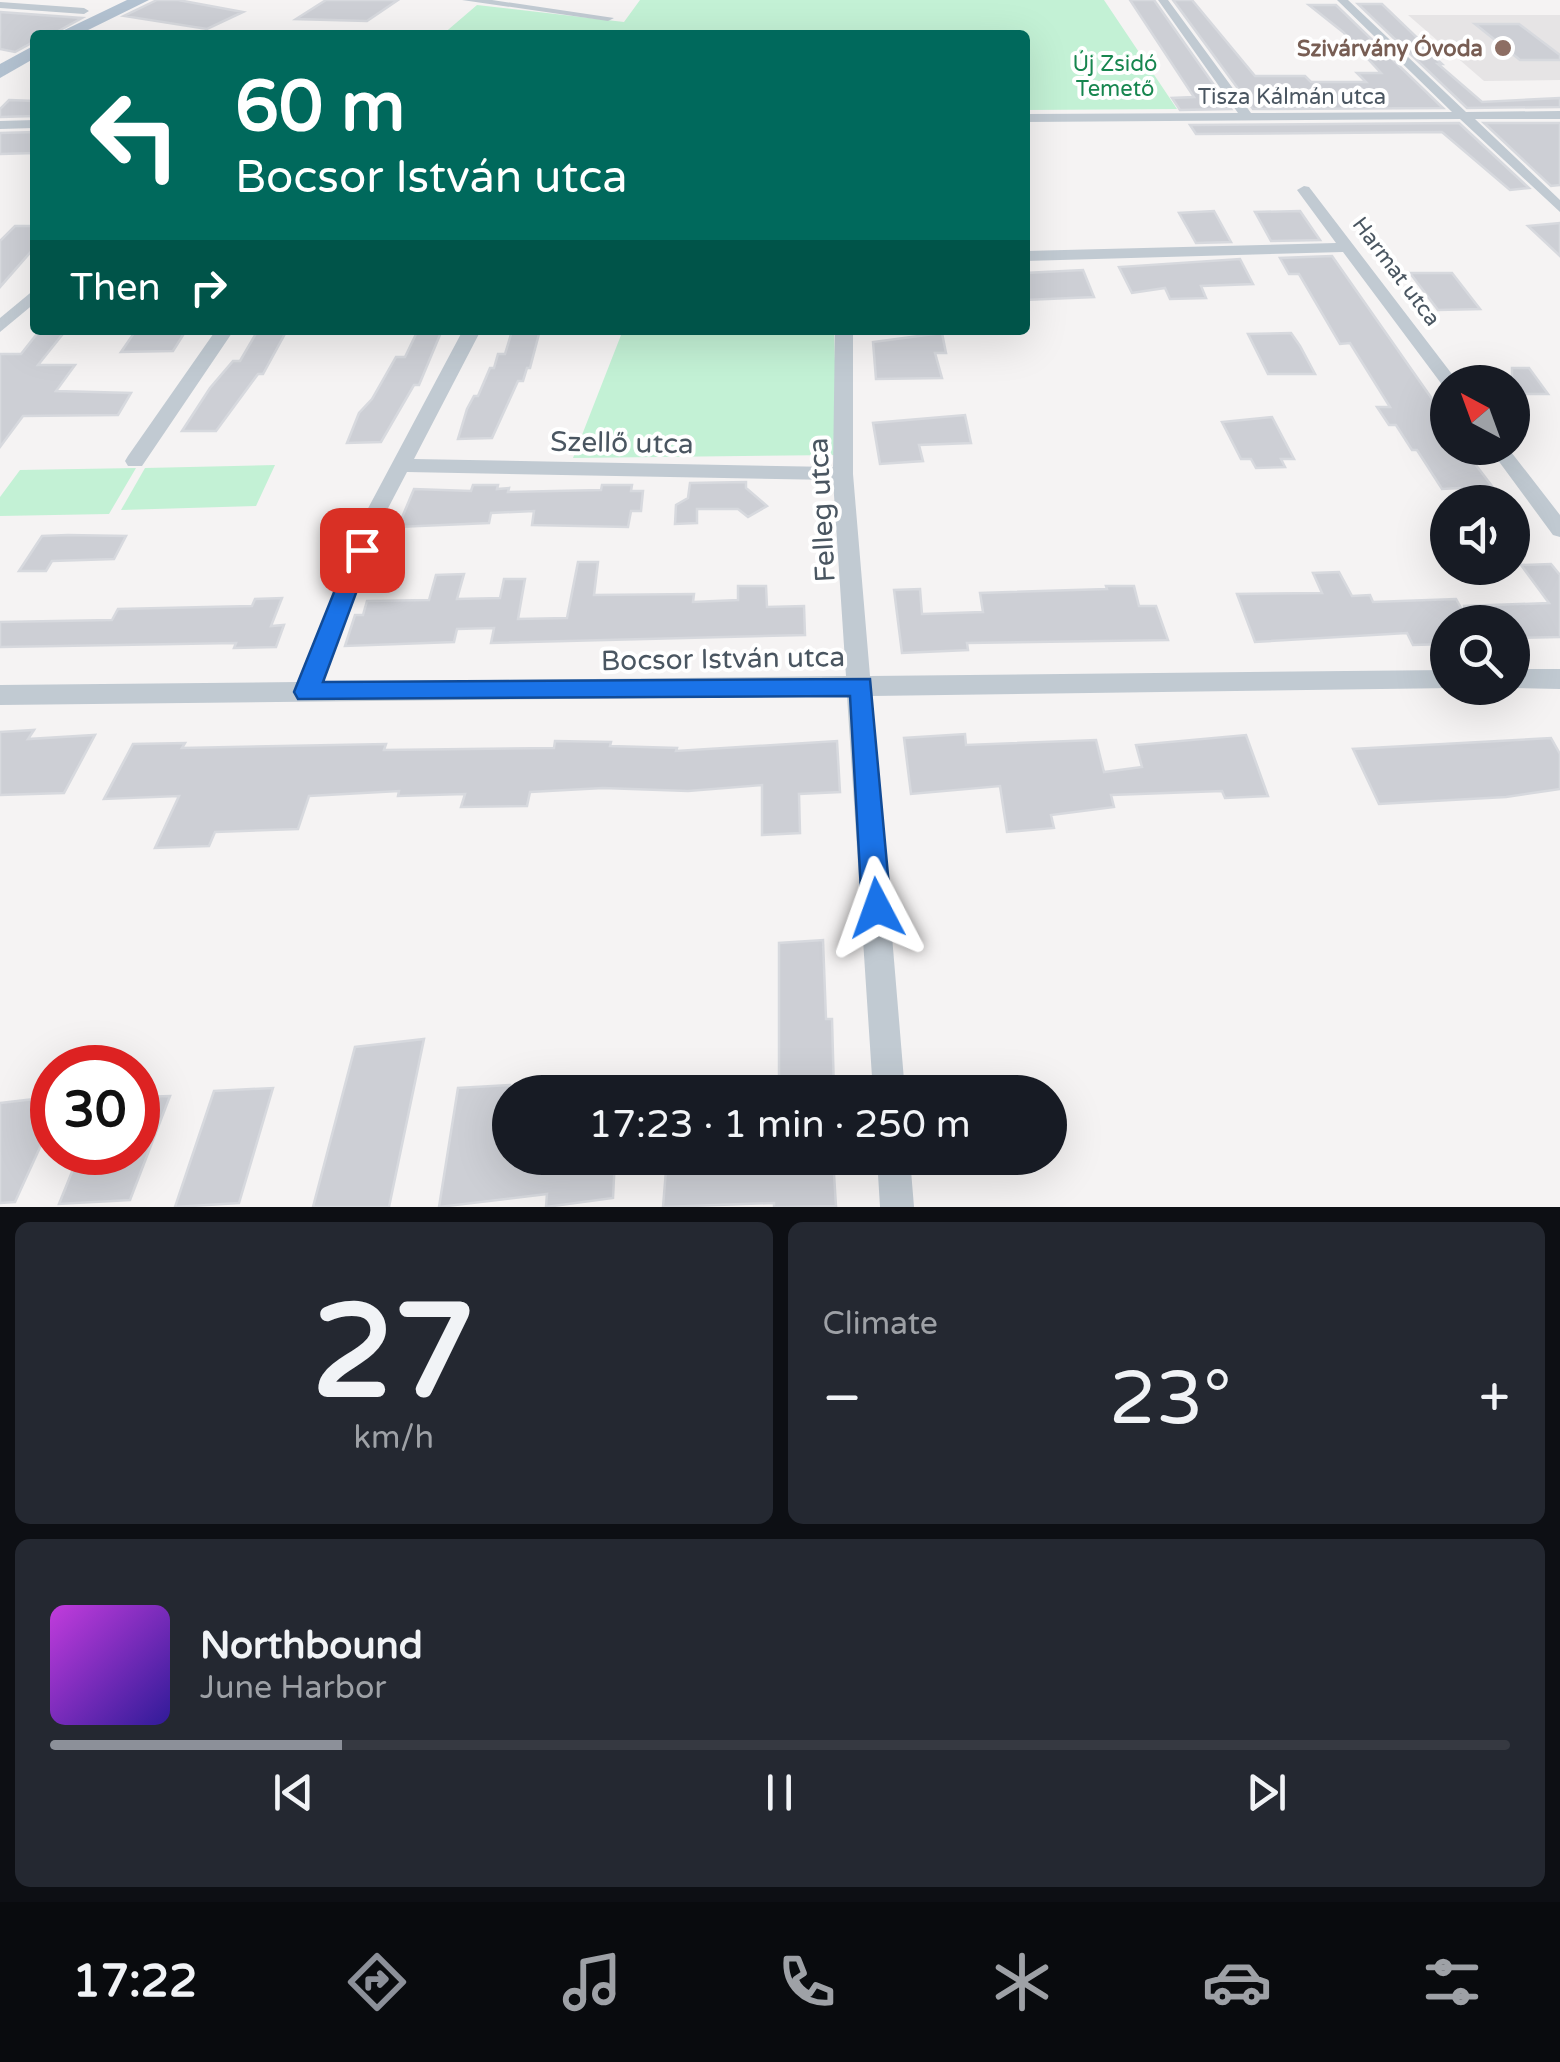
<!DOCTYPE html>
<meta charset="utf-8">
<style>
body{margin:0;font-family:"Varela Round",sans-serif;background:#242831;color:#f1f3f6;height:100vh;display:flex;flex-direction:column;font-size:38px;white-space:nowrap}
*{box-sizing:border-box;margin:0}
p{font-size:32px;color:#9ea1a6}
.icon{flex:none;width:55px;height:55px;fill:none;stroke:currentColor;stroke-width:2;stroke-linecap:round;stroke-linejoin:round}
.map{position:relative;height:1207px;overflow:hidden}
.side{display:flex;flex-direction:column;gap:15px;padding:15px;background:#0d0f14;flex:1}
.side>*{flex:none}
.guide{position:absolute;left:30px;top:30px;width:1000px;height:305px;border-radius:10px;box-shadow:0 10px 40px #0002;background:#00695c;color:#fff;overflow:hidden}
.needle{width:65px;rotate:319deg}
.buttons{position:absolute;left:1430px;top:365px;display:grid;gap:20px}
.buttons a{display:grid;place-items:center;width:100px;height:100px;border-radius:50%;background:#171b24;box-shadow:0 10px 40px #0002;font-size:50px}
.speed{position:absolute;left:30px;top:1045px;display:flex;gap:20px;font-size:50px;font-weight:700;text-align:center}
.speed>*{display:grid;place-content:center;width:130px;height:130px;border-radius:50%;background:#171b24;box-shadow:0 10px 40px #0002;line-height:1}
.speed .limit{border:15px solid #d22;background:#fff;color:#111}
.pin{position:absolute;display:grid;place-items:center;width:85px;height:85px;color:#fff;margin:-42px;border-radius:20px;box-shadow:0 5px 15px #0006}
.me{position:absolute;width:110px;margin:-55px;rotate:356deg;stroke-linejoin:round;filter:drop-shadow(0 0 8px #0008)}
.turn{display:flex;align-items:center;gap:35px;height:210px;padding:0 40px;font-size:45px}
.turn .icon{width:130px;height:130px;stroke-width:2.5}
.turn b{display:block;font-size:70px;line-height:85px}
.then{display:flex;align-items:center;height:95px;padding:0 40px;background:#0003;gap:20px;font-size:38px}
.big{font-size:75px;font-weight:600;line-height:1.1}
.side .tile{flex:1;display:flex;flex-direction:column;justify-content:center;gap:15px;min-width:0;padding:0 35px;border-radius:15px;background:#242831}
.side .dial{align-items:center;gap:0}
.dial b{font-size:130px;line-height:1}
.song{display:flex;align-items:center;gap:30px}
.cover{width:120px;height:120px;border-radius:15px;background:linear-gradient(135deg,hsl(290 70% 55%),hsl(250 70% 35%))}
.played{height:10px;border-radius:5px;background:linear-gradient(90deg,#8c9099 20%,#363941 20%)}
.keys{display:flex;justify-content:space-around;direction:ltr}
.heat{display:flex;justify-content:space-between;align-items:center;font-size:55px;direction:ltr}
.side .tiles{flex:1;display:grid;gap:15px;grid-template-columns:1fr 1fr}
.tile:last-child{grid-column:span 2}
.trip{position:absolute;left:492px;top:1075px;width:575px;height:100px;border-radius:50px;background:#171b24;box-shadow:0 10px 40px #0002;font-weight:600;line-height:100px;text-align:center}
.tabs{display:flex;height:160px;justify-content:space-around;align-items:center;background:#090b0e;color:#9ea1a6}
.tabs .icon{width:70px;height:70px}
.tabs .on{color:#8c9099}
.tabs b{font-size:45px;color:#f1f3f6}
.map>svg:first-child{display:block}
.education{fill:#e6e4e5}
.green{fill:#c3f1d5}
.building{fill:#cdcfd5;stroke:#d7d9de;stroke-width:2.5}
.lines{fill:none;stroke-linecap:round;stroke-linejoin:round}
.minor{fill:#c1cad2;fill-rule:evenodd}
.primary{fill:#b3c2d1;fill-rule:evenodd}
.route{fill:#1a73e8;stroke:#114b97;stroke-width:2.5}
.education-dot{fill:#8d6e63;stroke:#fff;stroke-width:4}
.labels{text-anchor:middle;stroke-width:8;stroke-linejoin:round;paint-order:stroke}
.far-education-label{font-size:22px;font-weight:bold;fill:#785e54;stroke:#fff;text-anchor:end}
.far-park-label{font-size:22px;fill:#17864f;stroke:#fff}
.far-street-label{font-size:22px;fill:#4a5661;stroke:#fff}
.street-label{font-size:28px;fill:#4a5661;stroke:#fff}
</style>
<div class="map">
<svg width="1560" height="1207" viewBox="0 0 1560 1207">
<rect width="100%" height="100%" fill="#f5f3f3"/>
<path class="education" d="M1408 15H1560V80L1484 81Z"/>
<path class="green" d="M640 0H1104L1177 109 1025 110V35H442L477 5 624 22Z
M623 330H834L838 455 573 458Z
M275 465 256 506 121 510 145 468Z
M136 468 109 514 0 516V497L20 470Z"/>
<path class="building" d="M157 0H178L243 12 207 29 124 16Z
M326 0H398L367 21 296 19Z
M1130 0H1154L1231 109 1180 110 1172 98 1194 97Z
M1173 0H1192L1255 76H1305L1311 82H1366L1357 73H1381L1343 32 1309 5H1336L1443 108 1253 109Z
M1358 4H1382L1433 53H1430L1442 64H1438L1482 102 1560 98V107L1467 108Z
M0 12 82 18 51 35H35V41L15 52 0 49Z
M1475 24H1519L1560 55V60H1520Z
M9 100 35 101V116L0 117V109Z
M1459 123 1529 188 1510 190 1442 132 1196 134 1190 125Z
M1484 123H1560V185L1551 186Z
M35 132V153L0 154V133Z
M1214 211 1231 242 1196 243 1179 213Z
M1300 211 1320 240 1271 241 1255 212Z
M1560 223V256L1528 226Z
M15 226H35V247L0 287V241Z
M1332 256 1437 406H1442L1448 413V448H1463L1504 502H1470L1460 488 1442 489 1417 450H1412L1396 425H1389L1377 407H1390L1350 343 1340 344 1299 274H1289L1280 258Z
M1240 259 1253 284 1201 286 1206 298 1170 299 1165 288 1132 293 1119 267Z
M1083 270 1094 297 1025 300V273Z
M1410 273H1452L1480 309 1438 310Z
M40 330H66L38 365H75L56 391 131 393 118 415 23 416 0 447V354H21Z
M145 330H174L173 333 185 332 173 351 121 352 134 333Z
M258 330H287L263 374H258L216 431H182L210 388 233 361H240Z
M418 330H442L419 385H414L381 442 347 443 359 413 372 399 396 357H405Z
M540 330 530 368H527L523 381H518L492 438 458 439 467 409 474 396H478L490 368H494L498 354H505L512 331Z
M942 333 946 353H935L942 378 876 379 873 342Z
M1291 333 1300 346 1315 374H1268L1248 334Z
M1512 368H1529L1548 394H1512Z
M965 415 971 443 919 445 923 461 880 464 873 423Z
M1272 417 1294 459H1281L1285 467 1256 468 1251 459H1241L1222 422Z
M746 482V488L767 506 748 517 738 509H697V523L675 524 676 505 688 498 690 483Z
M473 485H498L497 489 509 488 508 492 601 490 602 485H632L631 491H643L641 511H631L628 527 532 525 534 511 491 513 489 523 398 527 414 489 471 491Z
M68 535 126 536 114 559 52 561 46 571H19L42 536Z
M578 562H598L594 595 694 594 693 602 738 600V586H766L767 607 804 606 805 635 491 643 494 628 457 629 454 642 345 646 355 615H363L367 601 429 600 436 575 464 574 457 599 500 598 504 579H525L518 619 567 618Z
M1551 564 1560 575V637L1512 638V622H1448V644L1413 645 1407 633 1255 642 1237 594 1322 593 1313 573 1339 572 1352 596 1370 595 1373 602 1456 599 1464 613V606L1549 603 1521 565Z
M1106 586H1134L1139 606H1156L1168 640 967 643 968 650 902 653 894 590 920 589 922 614 983 612 980 593 1107 589Z
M282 598 271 626 284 625 276 647 234 648 236 643 0 647V622L112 620 118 609 252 606 255 599Z
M34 730 28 739 95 735 64 793 0 795V732Z
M965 734 966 745 1096 740 1104 772 1142 767 1136 745 1246 735 1268 796 1225 798 1222 791 1111 795 1114 807 1051 815 1054 828 1007 832 1000 786 911 794 904 738Z
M1551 738 1560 754V789L1506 797 1379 804 1353 749Z
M555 741 611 742 610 746 677 748 676 751 837 741 840 792 799 794 800 833 762 835V785L688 791 603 788 530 792 527 806 461 807 465 794 398 796 399 791 309 796 298 829 215 832 209 846 155 848 179 796 104 799 133 744 185 743 182 748 386 744 384 750 554 748Z
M823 940 826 1019H832L834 1092H779V943Z
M424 1039 389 1207H313L355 1047Z
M510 1085V1158H615L613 1198 546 1207 547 1194 439 1207 458 1088Z
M273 1088 239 1203 175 1207 214 1091Z
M170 1096 130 1200 59 1204 80 1152H138V1097Z
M52 1097V1121L15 1202 0 1203V1103Z
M667 1158H833L836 1206 774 1207V1203L663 1207Z"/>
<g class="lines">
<path class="minor" d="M462 0H492L614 18 608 21Z
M1158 0H1168L1251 113 1452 112 1337 0H1348L1466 112 1560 111V119H1475L1560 200V212L1460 119 1025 122V114L1238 113Z
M0 2 84 8 89 11 84 14 0 8Z
M35 120V128L0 129V121Z
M1304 186 1309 187 1458 382 1443 386 1343 252 1025 261V251L1336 243 1297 190Z
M35 289V303L0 332V318Z
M216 330H234L142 466H128L125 461 128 456Z
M463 330H481L414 459 833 467 835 330H853V474L870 676 1448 670V688H1454L872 696 905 1092H873L847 696 0 705V685L299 682 365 514ZM407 472 833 480 846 676 323 682 385 514Z
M1489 448H1508L1560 515V537L1553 535Z
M1512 669H1560V689L1509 688H1512Z
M877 1158H910L914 1207H880Z"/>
<path class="primary" d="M127 0H149L78 35H54Z
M35 45V58L0 78V64Z"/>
</g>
<path class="route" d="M362 542 372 550 323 682 870 679 891 908 887 917 877 921 867 917 862 908 850 696 298 699 294 692 351 550Z"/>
<circle class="education-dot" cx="1503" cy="48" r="10"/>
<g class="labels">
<g class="far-education-label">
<text x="1483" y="56">Szivárvány Óvoda</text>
</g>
<g class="far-park-label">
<text x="1115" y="71">Új Zsidó<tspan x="1115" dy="25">Temető</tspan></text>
</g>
<g class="far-street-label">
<text x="1292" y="104">Tisza Kálmán utca</text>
<text transform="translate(1397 271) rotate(53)" y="8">Harmat utca</text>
</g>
<g class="street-label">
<text transform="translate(622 442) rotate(1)" y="10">Szellő utca</text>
<text transform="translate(821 510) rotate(-93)" y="10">Felleg utca</text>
<text transform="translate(723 658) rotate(-1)" y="10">Bocsor István utca</text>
</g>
</g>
</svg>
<div class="buttons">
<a><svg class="needle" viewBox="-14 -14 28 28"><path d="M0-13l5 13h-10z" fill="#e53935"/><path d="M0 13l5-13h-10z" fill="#9ea1a6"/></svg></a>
<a><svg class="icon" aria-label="sound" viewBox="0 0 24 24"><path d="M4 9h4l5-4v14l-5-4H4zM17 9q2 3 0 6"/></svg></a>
<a><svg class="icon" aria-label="search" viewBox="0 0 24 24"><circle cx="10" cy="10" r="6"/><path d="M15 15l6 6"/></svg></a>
</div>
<div class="speed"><div class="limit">30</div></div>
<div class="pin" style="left:362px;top:550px;background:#d93025"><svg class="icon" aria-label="arrive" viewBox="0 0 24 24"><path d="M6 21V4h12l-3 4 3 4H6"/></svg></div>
<svg class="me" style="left:877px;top:908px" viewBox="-20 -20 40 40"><path d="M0-17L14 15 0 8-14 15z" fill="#1a73e8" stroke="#fff" stroke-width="4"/></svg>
<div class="trip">17:23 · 1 min · 250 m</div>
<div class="guide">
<div class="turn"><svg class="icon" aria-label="left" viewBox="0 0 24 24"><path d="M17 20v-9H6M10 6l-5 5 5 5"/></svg><div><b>60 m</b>Bocsor István utca</div></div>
<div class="then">Then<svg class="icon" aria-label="right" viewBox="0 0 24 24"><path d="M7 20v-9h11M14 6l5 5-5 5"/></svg></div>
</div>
</div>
<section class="side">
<div class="tiles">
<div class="tile dial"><b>27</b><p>km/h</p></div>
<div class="tile"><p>Climate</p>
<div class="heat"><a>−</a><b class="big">23°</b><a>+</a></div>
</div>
<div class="tile">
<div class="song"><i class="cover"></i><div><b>Northbound</b><p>June Harbor</p></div></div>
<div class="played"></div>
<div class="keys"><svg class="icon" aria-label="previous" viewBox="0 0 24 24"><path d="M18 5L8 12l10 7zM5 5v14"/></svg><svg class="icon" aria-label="pause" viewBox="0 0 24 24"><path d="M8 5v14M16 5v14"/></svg><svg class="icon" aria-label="next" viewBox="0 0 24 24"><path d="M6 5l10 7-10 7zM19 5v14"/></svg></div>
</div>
</div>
</section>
<nav class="tabs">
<b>17:22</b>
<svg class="icon on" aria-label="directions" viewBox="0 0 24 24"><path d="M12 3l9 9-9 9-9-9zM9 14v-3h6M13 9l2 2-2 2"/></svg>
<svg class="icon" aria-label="music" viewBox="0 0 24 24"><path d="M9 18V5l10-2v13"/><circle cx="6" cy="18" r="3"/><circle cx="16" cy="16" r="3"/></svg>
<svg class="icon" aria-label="phone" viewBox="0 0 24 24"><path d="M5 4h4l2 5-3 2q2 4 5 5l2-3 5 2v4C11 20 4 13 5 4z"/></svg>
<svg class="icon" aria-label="climate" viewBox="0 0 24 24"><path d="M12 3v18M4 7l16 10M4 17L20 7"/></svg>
<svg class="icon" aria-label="car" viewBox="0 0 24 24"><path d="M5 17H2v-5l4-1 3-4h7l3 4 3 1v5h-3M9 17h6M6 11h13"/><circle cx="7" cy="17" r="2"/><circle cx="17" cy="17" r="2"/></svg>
<svg class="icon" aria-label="filters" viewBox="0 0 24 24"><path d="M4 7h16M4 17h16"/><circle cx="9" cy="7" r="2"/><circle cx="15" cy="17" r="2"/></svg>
</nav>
